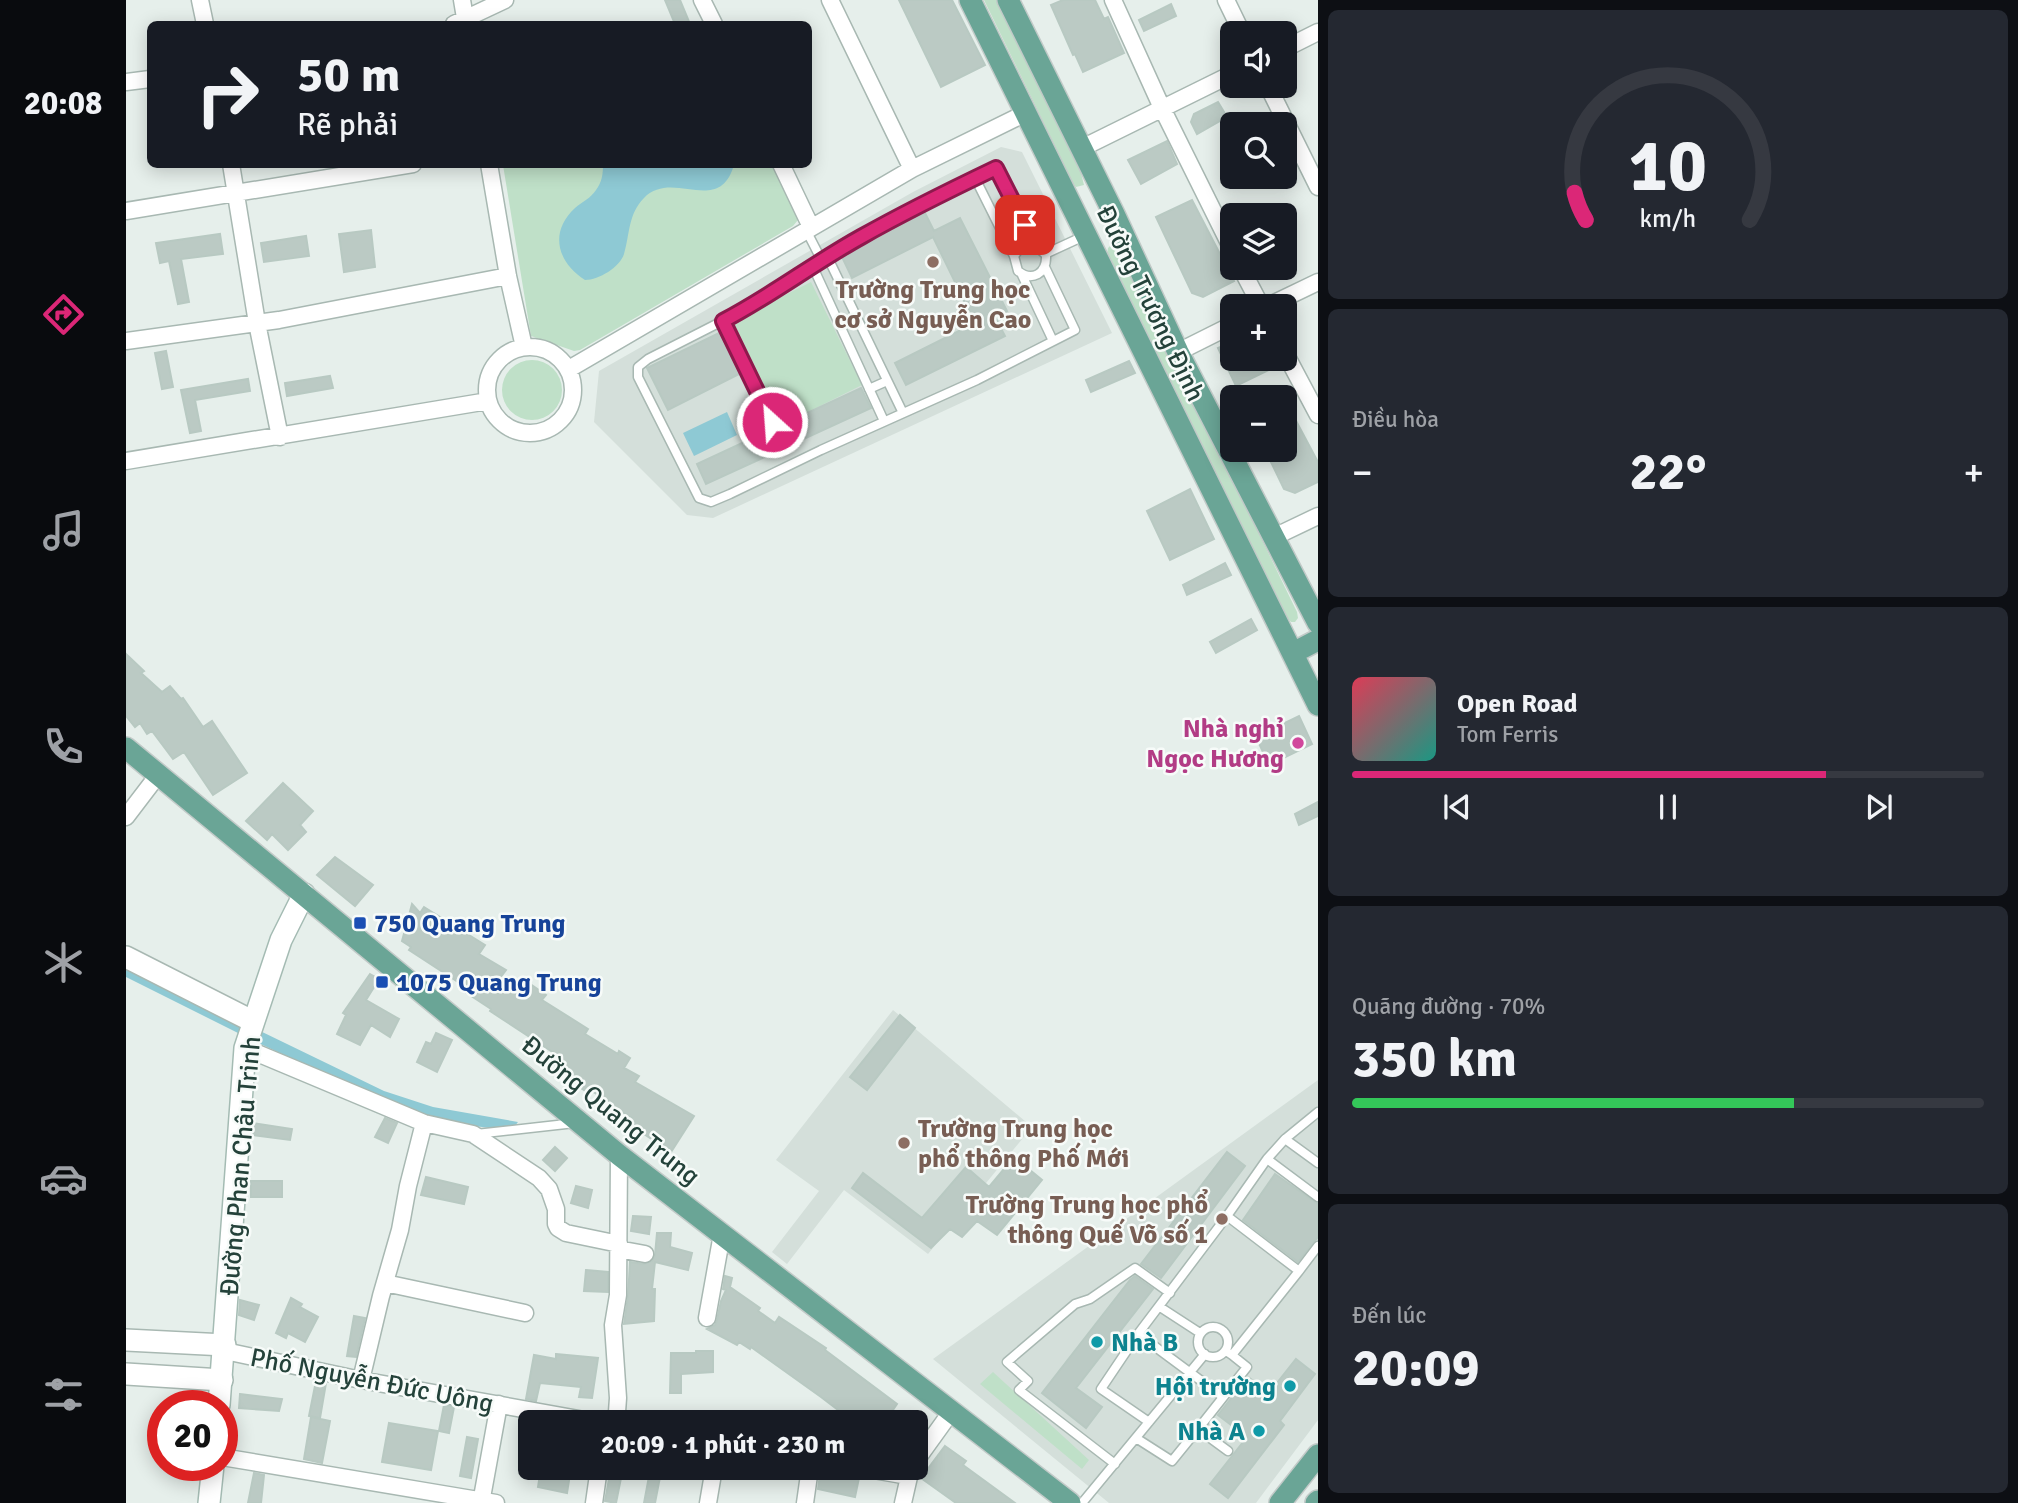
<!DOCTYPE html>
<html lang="vi">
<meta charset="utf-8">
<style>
body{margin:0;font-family:Signika,sans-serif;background:#242831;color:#f1f3f6;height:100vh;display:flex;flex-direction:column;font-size:26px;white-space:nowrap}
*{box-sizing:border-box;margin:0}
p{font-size:23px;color:#9ea1a6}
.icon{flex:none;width:38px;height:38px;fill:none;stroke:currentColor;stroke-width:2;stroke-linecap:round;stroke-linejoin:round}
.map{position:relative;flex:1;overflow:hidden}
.side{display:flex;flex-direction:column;gap:10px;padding:10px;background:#0d0f14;width:700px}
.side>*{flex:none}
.hud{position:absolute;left:21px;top:21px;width:665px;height:147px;border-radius:10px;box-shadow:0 4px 18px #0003;background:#171b24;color:#f1f3f6;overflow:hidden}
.fabs{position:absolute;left:1094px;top:21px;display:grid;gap:14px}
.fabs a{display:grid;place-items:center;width:77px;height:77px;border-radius:10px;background:#171b24;box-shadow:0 4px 18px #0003;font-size:35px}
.speed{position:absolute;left:21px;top:1390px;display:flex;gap:14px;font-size:35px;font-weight:700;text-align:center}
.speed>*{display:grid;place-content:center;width:91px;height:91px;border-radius:50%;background:#171b24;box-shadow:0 4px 18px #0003;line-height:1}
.speed .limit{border:10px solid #d22;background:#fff;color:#111}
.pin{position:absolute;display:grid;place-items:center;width:60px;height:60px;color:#fff;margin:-30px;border-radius:14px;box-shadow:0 4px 10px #0006}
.me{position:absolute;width:77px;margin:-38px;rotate:334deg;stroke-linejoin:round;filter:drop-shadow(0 0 5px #0008)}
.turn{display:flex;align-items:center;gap:24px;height:147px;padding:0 35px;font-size:32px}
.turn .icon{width:91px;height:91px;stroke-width:2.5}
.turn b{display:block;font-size:49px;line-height:60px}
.big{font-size:52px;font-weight:800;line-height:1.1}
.side .card{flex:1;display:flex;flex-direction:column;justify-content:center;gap:10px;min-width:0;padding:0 24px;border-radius:10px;background:#242831}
.side .dial{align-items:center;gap:0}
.dial svg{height:182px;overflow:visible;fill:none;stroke:#363941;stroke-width:7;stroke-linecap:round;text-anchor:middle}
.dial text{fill:#f1f3f6;stroke:none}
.song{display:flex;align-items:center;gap:21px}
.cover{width:84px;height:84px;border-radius:10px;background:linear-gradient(135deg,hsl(350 70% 55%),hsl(170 70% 35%))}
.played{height:7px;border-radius:4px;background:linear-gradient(90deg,#db2777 75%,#363941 75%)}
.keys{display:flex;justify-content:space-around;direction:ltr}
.heat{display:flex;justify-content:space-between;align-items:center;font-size:38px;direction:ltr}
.charge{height:10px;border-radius:5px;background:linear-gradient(90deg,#34c759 70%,#363941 0)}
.trip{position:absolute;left:392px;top:1410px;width:410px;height:70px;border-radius:10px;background:#171b24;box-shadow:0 4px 18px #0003;font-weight:800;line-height:70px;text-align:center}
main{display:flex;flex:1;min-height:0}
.tabs{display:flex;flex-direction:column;width:126px;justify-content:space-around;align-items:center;background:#090b0e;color:#9ea1a6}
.tabs .icon{width:49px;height:49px}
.tabs .current{color:#db2777}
.tabs b{font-size:32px;color:#f1f3f6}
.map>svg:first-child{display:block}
.built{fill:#d4dfda}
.green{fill:#bfe0c8}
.water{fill:#8ec9d4}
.building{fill:#bbcac4;stroke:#b8c9c2;stroke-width:2}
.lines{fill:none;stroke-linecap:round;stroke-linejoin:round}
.service-casing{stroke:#a8b8b2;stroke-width:11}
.minor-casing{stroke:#a8b8b2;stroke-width:19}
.tertiary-casing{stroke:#a8b8b2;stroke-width:24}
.secondary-casing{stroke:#a4bbb3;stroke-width:24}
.primary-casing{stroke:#c2cac8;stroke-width:24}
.service{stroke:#fff;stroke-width:8}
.minor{stroke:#fff;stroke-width:16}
.tertiary{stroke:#fff;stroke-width:21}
.secondary{stroke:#fff;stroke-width:21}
.primary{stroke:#6aa596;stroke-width:21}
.route-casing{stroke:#8e194d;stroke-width:18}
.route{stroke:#db2777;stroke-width:12}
.education-dot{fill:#8d6e63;stroke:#f7fbf9;stroke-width:2.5}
.hotel-dot{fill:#d1479c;stroke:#f7fbf9;stroke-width:2.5}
.transit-dot{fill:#1a4fb4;stroke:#f7fbf9;stroke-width:2.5}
.culture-dot{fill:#0f9aa8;stroke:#f7fbf9;stroke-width:2.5}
.labels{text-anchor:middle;stroke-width:5;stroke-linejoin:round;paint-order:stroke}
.education-label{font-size:26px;font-weight:bold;fill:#785e54;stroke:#f7fbf9}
.street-label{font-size:26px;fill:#24423a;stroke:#f7fbf9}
.hotel-label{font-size:26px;font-weight:bold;fill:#b23c85;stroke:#f7fbf9;text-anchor:end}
.transit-label{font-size:26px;font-weight:bold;fill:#164399;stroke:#f7fbf9;text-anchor:start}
.culture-label{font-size:26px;font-weight:bold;fill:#0d838f;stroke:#f7fbf9;text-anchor:end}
</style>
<main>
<nav class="tabs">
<b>20:08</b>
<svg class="icon current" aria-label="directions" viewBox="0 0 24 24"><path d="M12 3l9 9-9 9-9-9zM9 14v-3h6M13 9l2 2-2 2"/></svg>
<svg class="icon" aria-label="music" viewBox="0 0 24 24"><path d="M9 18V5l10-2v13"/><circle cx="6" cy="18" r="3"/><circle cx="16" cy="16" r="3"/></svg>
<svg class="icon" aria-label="phone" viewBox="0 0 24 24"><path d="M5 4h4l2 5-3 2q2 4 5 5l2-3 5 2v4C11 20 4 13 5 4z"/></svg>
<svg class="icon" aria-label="climate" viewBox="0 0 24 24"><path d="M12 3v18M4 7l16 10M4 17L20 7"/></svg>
<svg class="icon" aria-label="car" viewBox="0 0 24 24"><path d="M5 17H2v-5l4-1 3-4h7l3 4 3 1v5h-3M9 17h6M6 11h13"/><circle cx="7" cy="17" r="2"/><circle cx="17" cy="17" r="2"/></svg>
<svg class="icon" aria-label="filters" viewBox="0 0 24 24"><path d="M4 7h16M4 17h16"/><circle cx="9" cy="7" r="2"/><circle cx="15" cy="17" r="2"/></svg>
</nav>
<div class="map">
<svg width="1192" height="1503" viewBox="0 0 1192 1503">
<rect width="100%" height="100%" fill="#e6efeb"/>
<path class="built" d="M875 147 896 152 986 333 587 518 561 515 468 422 473 371 787 192Z
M767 1010 906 1127 802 1254 718 1190 661 1264 646 1252 693 1191 650 1160Z
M1192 1080V1420L1130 1503H983L807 1359Z"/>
<path class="green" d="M858 0H873L955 173 958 185 950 187 947 183Z
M377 165H648L672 214V220L667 226 454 350 448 351 405 336Z
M985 245 995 250 1171 612 1172 618 1169 622H1165L1158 614 981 254 982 248Z
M685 282 736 385 654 426 603 323Z
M376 390a30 30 0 1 1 60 0a30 30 0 1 1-60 0Z
M867 1372 963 1460 956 1469 854 1384Z"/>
<path class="water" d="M477 165 606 164 607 168C591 215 546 169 518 198 502 214 504 234 498 254 494 267 473 280 459 280 431 262 423 232 449 208 456 202 465 198 470 190 476 182 477 174 477 165Z
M601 412 611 435 568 456 557 433Z
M0 966 258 1091 307 1107 392 1122 385 1131 311 1121 249 1097 128 1041 0 977Z"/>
<path class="building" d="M539 0H554L564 24H549Z
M773 0H826L859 65 815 87Z
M937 0H969L978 19 982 17 998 53 957 72 949 54 947 55 925 5Z
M1045 4 1050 16 1018 31 1013 20Z
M1092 102 1101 117 1071 134 1065 122 1068 114Z
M1041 141 1051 164 1015 184 1002 160Z
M1066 200 1108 281 1077 297 1066 293 1030 217Z
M798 211 808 231 834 218 881 311 869 317 879 336 780 385 769 363 849 323 807 237 726 278 716 257Z
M245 230 249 267 218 272 213 234Z
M94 234 97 254 55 259 63 302 52 304 43 261 34 263 30 243Z
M180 236 183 256 138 262 135 243Z
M595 332 615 373 542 410 521 368Z
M1106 342V359H1145L1149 367 1110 386 1092 348Z
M40 351 47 387 36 389 29 353Z
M1003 361 1009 373 965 392 960 380Z
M204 376 207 388 161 396 159 383Z
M122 379 124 391 69 400 75 431 64 433 55 390Z
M735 388 745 408 580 484 571 464Z
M1168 417 1192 462V482L1169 493 1158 489 1143 458 1158 451V421Z
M1064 489 1088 539 1044 560 1021 511Z
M1099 563 1105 575 1061 595 1057 585Z
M1125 619 1131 630 1090 653 1084 642Z
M0 654 18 671 15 673 36 692 44 686 55 699 57 698 77 727 86 721 121 773 87 795 58 752 47 759 26 731 21 734 14 723 9 727 0 716Z
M1173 716 1186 744 1143 765 1130 737Z
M157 783 187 811 174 825 180 832 162 850 146 834 141 840 120 821Z
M1192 802V816L1173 825 1169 814Z
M209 857 247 885 229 906 191 875Z
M286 904 294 913 298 907 359 945 353 954 380 970 374 978 398 993 404 984 420 995 416 1000 462 1029 459 1034 492 1054 493 1051 504 1058 498 1068 513 1076 509 1082 568 1116 545 1152 503 1124 506 1118 485 1105 486 1103 462 1089 461 1092 450 1085 452 1081 426 1063 431 1055 364 1011 365 1009 333 988 335 984 283 950 285 947 276 941Z
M244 974 253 979 240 1000 273 1019 264 1037 245 1025 234 1045 211 1034 220 1015 217 1013Z
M774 1015 789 1028 741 1090 724 1077Z
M310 1033 326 1040 311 1072 291 1062 300 1042 305 1044Z
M259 1118 271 1123 262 1143 249 1137Z
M127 1123 166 1129 164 1140 126 1135Z
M429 1147 441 1158 429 1171 417 1160Z
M1101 1152 1119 1166 1035 1278 1015 1264Z
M888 1157 916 1180 871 1235 851 1221 836 1237 824 1229 805 1248 726 1188 737 1173 796 1218 840 1167 863 1187Z
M1149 1174 1192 1204V1237L1172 1262 1117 1220Z
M300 1177 342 1187 338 1204 295 1195Z
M125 1181H156V1197H125Z
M450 1186 466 1190 462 1208 445 1203Z
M507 1216 525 1217 523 1234 505 1231Z
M531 1233H545L544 1247 566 1253 562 1270 529 1262 526 1289H529L528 1321 498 1324 502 1297 504 1262 518 1264 526 1261 529 1255Z
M460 1270 482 1272V1292L458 1291Z
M599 1276 606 1278 604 1287 634 1308 632 1311 649 1323 653 1317 700 1348 699 1350 771 1404 758 1423H708L712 1410 695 1397 625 1347 624 1349 613 1342 611 1345 581 1329 589 1325 591 1320 595 1301 600 1290 597 1289Z
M1009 1276 1027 1289 950 1388 976 1407 960 1428 916 1393 1004 1280Z
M165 1298 176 1304 174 1307 192 1317 179 1342 162 1333 160 1338 150 1333Z
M114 1300 133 1305 128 1320 113 1315Z
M228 1316 239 1318 230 1357 221 1356Z
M570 1351H587V1372L555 1374V1393H544L545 1353H570Z
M430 1354 472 1358 466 1398 453 1397 455 1387 414 1383 410 1401 400 1399 408 1355 430 1359Z
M1170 1359 1189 1374 1154 1421 1158 1425 1102 1498 1084 1484 1121 1437 1092 1415 1122 1377 1143 1393Z
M190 1381 200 1383 194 1418 183 1416Z
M114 1394 156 1399 153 1411 113 1408Z
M318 1405 328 1407 323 1433 313 1431Z
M185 1417 204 1421 196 1463 178 1459Z
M263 1423 312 1431 305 1470 256 1462Z
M341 1437 352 1439 345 1478 334 1476Z
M819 1446 840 1461 837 1465 889 1503H830L795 1478Z
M415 1468H445L441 1493 412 1487Z
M485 1468H497L490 1503 479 1501Z
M695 1468 727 1473 733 1478 729 1497 692 1489Z
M524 1471 535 1472 529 1503H518Z
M128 1473 138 1475 135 1503H122Z"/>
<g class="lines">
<g class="service-casing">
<path id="service" d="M849 178 888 256 892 271C906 282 921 274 920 255L909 245 894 248 888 256
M680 230 696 261C752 227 810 196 870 168L909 245
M919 254 958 236
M702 258 777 413
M696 261 622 308 522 359 512 367V377L573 498 585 502 604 494 695 450 851 380 949 330 919 267
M687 267 758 421
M896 275 927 341
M597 321 646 422
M743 389 761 381
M350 1134 449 1123
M1159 1139 1192 1112
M1141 1159 1159 1139 1192 1163
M1101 1216 1141 1159 1192 1197
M1173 1271 1192 1246
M1034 1307 1074 1333
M1072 1342a15 15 0 1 1 30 0a15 15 0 1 1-30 0Z
M1012 1334 975 1389 1023 1422
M1097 1397 1012 1334 1101 1216 1173 1271 1106 1355 1100 1351
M1010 1438 1046 1461 1072 1429
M1102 1451 1072 1429 1121 1367 1106 1355
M989 1464 893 1390 902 1381 881 1362 949 1304 964 1299 1009 1268 1044 1293
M956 1503 1079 1354"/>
</g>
<g class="minor-casing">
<path id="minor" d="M74 0 79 24
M336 0 340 24
M576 0 588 24
M704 0 786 169
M987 0 1036 108 1106 249
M1100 0 1116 33
M328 24 379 0
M1158 49 1192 32
M0 82 24 79
M1142 86 1192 187
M954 149 1106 74
M105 164 131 323 154 437
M363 164 382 276 398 347
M655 164 685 227
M0 211 287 164
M1115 268 1135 306
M1142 306 1192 282
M0 341 153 320 382 276
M361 390a43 43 0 1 1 86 0a43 43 0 1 1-86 0Z
M1158 351 1192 415
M1052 352 1106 325
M443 369 786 169 900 113
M0 461 362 401
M1148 537 1192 516
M0 817 32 775
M119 1048 298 1123 347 1134 413 1178 423 1189 430 1209V1224L432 1228 440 1233 493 1244
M492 1249 519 1254
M259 1283 399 1313
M581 1318 596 1234
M99 1351 235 1380 475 1423
M235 1380 255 1296 274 1230 282 1186 298 1123
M485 1423 491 1412 492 1398 487 1325 492 1295 493 1155
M96 1457 370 1503
M789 1462 825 1412
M736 1468 782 1476
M355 1503 373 1404
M468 1503 473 1468
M582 1503 588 1468
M679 1503 684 1468
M777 1503 785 1468"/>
</g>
<g class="tertiary-casing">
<path id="tertiary" d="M0 957 126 1021
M0 1340 99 1345
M0 1374 96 1380"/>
</g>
<g class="secondary-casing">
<path id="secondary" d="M93 1405 119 1048 155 940 178 894
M83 1503 87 1465"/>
</g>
<g class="primary-casing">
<path id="primary" d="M844 0 1192 705
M882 0 988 214 1052 352 1192 623
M1167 653 1192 640
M0 748 493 1155 944 1503
M1154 1503 1192 1455
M1190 1503 1192 1501"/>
</g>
<use href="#service" class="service"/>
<use href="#minor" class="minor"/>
<use href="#tertiary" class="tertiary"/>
<use href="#secondary" class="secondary"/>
<use href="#primary" class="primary"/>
</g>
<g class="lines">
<g class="route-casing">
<path id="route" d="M646 422 597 321C645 296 688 263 735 237 779 212 824 190 870 168L899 225"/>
</g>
<use href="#route" class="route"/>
</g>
<g class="education-dot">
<circle cx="807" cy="262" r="7"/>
<circle cx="778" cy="1143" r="7"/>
<circle cx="1096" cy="1219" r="7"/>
</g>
<circle class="hotel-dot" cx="1172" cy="743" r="7"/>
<g class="transit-dot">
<rect x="227" y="916" width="14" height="14" rx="3.5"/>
<rect x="249" y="975" width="14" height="14" rx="3.5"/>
</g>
<g class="culture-dot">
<circle cx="971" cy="1342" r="7"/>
<circle cx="1164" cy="1386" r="7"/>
<circle cx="1133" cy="1431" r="7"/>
</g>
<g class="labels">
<g class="education-label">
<text x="807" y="298">Trường Trung học<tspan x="807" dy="30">cơ sở Nguyễn Cao</tspan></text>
<text x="792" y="1137" text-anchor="start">Trường Trung học<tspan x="792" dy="30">phổ thông Phố Mới</tspan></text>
<text x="1082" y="1213" text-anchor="end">Trường Trung học phổ<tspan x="1082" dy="30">thông Quế Võ số 1</tspan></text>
</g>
<g class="street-label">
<text transform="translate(1025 303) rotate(64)" y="9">Đường Trương Định</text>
<text transform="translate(485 1110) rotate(39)" y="9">Đường Quang Trung</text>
<text transform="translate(114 1166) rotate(-85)" y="9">Đường Phan Châu Trinh</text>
<text transform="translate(246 1380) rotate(11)" y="9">Phố Nguyễn Đức Uông</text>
</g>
<g class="hotel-label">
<text x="1158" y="737">Nhà nghỉ<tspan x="1158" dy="30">Ngọc Hương</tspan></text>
</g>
<g class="transit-label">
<text x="248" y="932">750 Quang Trung</text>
<text x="270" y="991">1075 Quang Trung</text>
</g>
<g class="culture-label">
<text x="985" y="1351" text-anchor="start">Nhà B</text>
<text x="1150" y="1395">Hội trường</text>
<text x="1119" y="1440">Nhà A</text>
</g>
</g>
</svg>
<div class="fabs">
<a><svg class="icon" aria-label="sound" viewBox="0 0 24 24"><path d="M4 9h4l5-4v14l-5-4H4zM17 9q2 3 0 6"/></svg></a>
<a><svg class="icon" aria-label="search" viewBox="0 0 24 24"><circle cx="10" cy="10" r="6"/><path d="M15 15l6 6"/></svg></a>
<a><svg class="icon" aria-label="layers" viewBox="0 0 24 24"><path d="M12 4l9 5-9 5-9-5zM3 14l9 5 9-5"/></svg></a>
<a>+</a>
<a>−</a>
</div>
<div class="speed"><div class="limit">20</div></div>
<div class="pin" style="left:899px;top:225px;background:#d93025"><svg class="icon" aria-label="arrive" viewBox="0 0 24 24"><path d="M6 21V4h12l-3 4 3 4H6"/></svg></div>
<svg class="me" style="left:646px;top:422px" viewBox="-20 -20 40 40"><circle r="17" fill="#db2777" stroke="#fff" stroke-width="3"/><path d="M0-11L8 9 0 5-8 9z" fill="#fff"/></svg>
<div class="trip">20:09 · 1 phút · 230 m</div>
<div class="hud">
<div class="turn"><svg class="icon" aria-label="right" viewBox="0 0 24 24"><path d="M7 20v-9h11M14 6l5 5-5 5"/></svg><div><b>50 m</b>Rẽ phải</div></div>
</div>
</div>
<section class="side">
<div class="card dial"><svg viewBox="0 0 100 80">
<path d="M14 69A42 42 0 1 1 86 69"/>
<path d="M14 69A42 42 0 0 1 9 57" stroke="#db2777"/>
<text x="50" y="56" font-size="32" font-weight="700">10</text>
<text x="50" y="72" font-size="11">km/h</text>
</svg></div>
<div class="card"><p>Điều hòa</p>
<div class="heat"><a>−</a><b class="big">22°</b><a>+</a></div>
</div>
<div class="card">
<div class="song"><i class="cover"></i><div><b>Open Road</b><p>Tom Ferris</p></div></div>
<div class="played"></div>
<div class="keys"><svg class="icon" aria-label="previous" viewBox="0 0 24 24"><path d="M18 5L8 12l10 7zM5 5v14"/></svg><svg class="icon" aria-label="pause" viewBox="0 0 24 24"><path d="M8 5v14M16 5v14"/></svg><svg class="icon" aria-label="next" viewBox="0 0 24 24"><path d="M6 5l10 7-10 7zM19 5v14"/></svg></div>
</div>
<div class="card"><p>Quãng đường · 70%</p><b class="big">350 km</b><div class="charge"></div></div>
<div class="card"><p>Đến lúc</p><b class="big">20:09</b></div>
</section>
</main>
